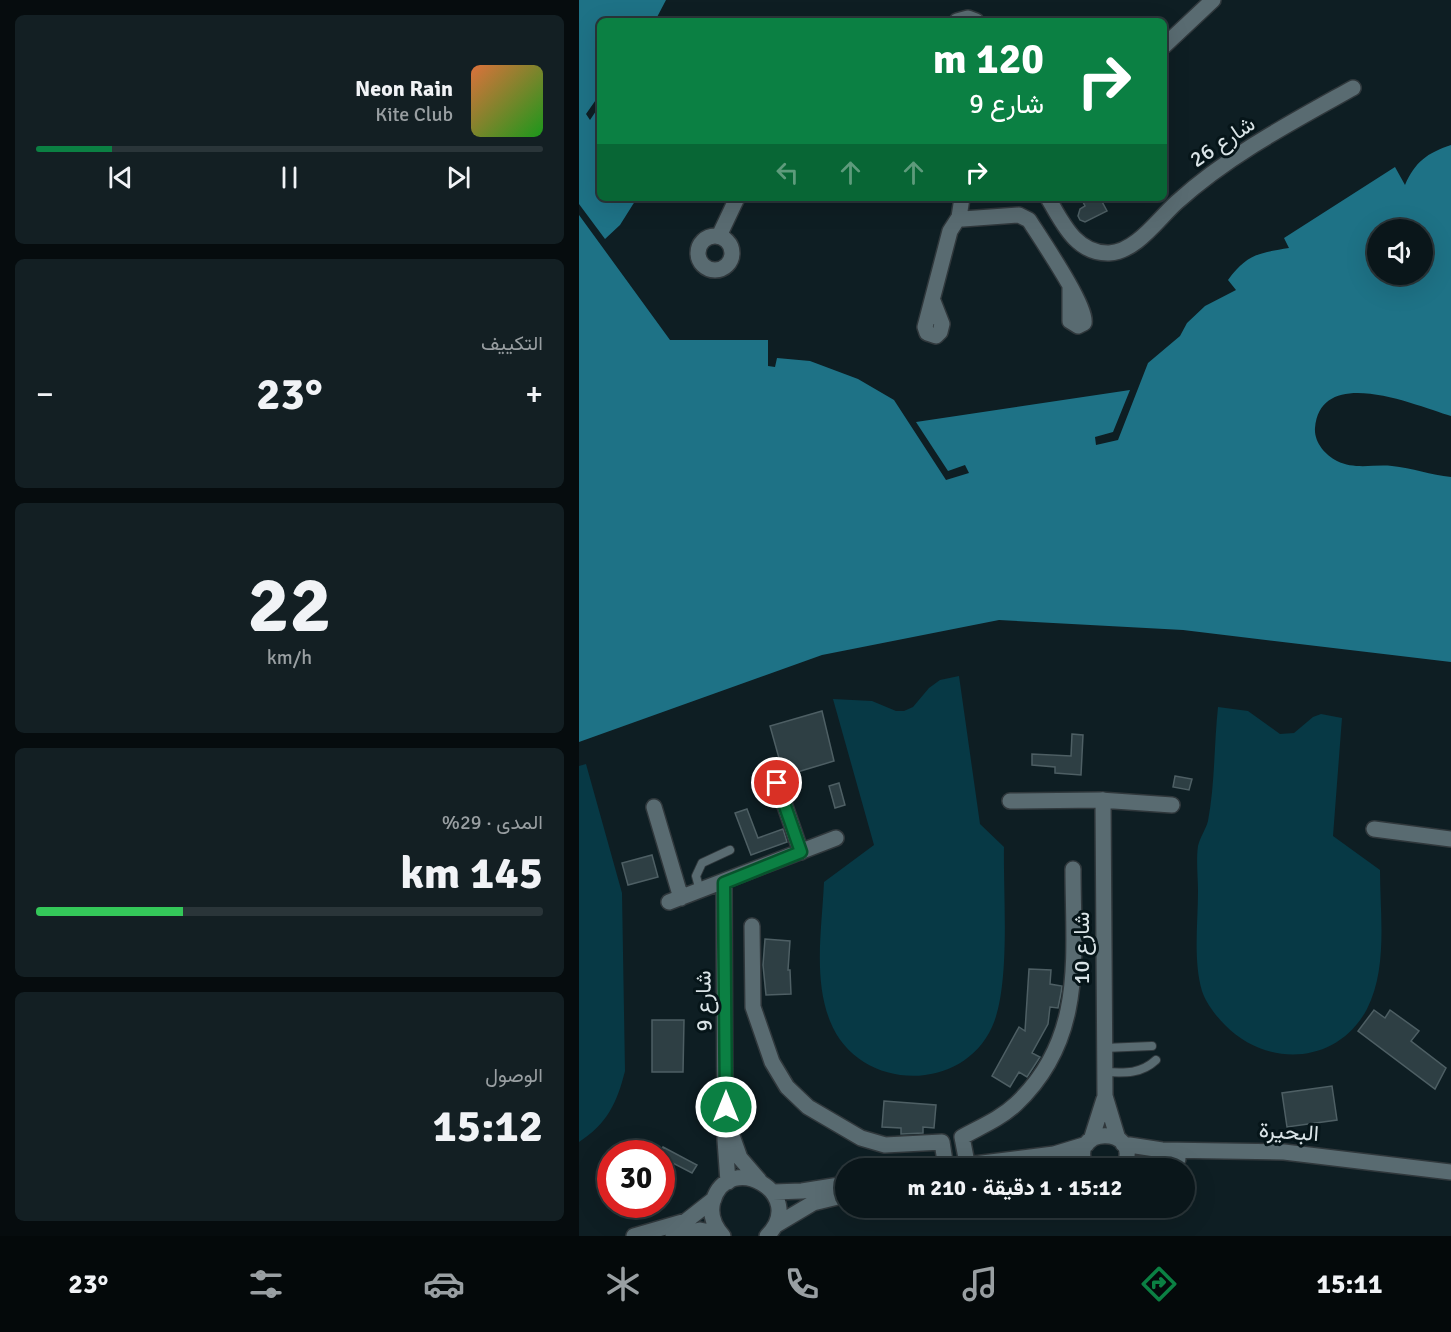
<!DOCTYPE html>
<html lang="ar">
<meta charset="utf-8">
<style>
body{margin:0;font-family:Signika,Vazirmatn,sans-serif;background:#131f23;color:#f1f3f6;direction:rtl;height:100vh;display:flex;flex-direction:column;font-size:22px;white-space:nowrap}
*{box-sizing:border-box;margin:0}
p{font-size:20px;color:#999fa2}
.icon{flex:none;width:33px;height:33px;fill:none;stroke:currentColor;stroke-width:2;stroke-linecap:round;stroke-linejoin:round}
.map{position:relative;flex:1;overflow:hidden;direction:ltr}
.drawer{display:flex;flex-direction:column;gap:15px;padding:15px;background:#060c0e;width:579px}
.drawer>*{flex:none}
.banner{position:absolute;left:18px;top:18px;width:570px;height:183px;border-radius:9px;box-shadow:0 6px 24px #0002,0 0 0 2px #2a3539;direction:rtl;background:#0b8043;color:#fff;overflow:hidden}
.tools{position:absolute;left:788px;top:219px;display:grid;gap:12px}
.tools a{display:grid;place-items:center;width:66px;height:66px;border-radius:50%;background:#0a161a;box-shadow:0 6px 24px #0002,0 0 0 2px #2a3539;font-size:30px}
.speed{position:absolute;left:18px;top:1140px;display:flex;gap:12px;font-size:30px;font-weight:700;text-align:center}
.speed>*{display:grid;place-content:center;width:78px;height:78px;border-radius:50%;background:#0a161a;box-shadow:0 6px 24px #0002,0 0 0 2px #2a3539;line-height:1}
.speed .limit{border:9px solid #d22;background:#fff;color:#111}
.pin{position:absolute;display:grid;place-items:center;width:51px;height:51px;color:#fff;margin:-26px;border:3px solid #fff;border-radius:50%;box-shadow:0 2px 6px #0007}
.me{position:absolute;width:66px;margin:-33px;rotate:0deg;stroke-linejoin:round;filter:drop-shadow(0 0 4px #0008)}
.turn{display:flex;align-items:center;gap:21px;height:126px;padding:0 24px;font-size:27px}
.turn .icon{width:78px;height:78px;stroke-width:2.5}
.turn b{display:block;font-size:42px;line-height:51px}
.lanes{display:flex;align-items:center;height:57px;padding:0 24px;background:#0003;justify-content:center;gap:30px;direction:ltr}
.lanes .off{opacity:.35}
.big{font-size:45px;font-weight:700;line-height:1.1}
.drawer .widget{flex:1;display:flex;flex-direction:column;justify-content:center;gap:9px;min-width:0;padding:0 21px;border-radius:9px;background:#131f23}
.drawer .dial{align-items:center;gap:0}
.dial b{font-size:78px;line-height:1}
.song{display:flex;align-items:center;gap:18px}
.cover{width:72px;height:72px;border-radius:9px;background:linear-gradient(135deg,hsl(20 70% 55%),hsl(120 70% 35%))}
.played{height:6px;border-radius:3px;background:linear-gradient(90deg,#0b8043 15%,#2a3539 15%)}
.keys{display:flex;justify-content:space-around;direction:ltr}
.heat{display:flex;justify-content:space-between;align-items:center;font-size:33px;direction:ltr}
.charge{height:9px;border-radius:4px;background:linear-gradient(90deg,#34c759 29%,#2a3539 0)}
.trip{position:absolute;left:256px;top:1158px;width:360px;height:60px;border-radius:30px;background:#0a161a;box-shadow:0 6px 24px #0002,0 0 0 2px #2a3539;font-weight:700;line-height:60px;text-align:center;direction:rtl}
.dock{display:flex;height:96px;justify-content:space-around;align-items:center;background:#04090a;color:#999fa2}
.dock .icon{width:42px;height:42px}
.dock .on{color:#0b8043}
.dock b{font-size:27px;color:#f1f3f6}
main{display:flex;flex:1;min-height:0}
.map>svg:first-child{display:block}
.green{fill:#073945}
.water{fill:#1e7286;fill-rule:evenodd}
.building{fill:#2e3f44;stroke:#4e5f64;stroke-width:1.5}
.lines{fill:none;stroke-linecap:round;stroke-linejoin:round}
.lane-casing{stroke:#30383c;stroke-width:10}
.street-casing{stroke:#30383c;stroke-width:18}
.lane{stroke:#596b71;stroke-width:8}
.street{stroke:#596b71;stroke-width:15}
.route-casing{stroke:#07532c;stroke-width:15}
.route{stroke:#0b8043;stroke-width:10}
.labels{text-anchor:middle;stroke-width:6;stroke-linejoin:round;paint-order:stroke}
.street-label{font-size:22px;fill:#dae4e7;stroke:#061519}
</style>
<main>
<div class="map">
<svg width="872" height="1236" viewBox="0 0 872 1236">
<rect width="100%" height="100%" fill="#0e1e23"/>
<path class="green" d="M380 676 401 824 425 847C424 894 432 986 413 1027 382 1095 278 1091 251 1021 234 978 243 928 245 882L295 845 254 699 293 701 317 711H325L334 707 350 688 361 680Z
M639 707 669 711 701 734 715 733 734 717 742 714 763 718 754 836 801 870C801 914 809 968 788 1009 758 1065 688 1068 646 1025 637 1016 627 1003 623 991 614 960 619 923 619 891 619 877 617 860 619 846 621 837 627 829 629 821 636 784 635 744 639 707Z
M7 764 43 893 46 1071C38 1103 28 1124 0 1142V766Z"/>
<path class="water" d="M0 0H87L76 21H21V94L7 114 11 120 21 105V198H58L41 225 26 239 0 204Z
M872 145V416C840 407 742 363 736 428 735 442 746 455 758 461 776 470 795 464 813 466 833 468 852 475 872 477V662L604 630 420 620 243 655 0 742V215L91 340H189V366L196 367 198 358 231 361 279 379 315 400 367 480 390 473 386 465 369 471 337 422 551 390 534 432 516 437 517 445 539 440 569 363 601 336 608 323 626 306 657 290 649 280C668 254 680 253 710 248L705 238 816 167 826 185C836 162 848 153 872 145ZM798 230H843V274H798Z"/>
<path class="building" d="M502 198H521L528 211 506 222 501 220 499 216 501 209 506 206Z
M243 711 255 761 205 776 191 726Z
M493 734 504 735 502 775 476 773V767L453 765V754L492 756Z
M596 776 613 779 610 790 594 787Z
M260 783 266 805 256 808 250 786Z
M168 809 179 838 204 829 208 842 172 855 156 813Z
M73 855 79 877 49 885 43 863Z
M186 939 211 941 209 970H211L212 994 187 995 184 965Z
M450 969 472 970 471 984 483 986 482 993 479 1008 471 1007 469 1024 453 1053 461 1057 448 1077 440 1072 431 1087 413 1076 440 1027 446 1031Z
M795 1010 806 1018 811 1010 840 1031 832 1041 867 1068 856 1089 779 1031Z
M73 1020H105L104 1072H73Z
M753 1086 758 1120 708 1127 703 1093Z
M305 1101 357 1105 355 1128 344 1127V1133L322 1134V1128L303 1127Z
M84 1147 118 1165 113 1173 82 1157 80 1154Z"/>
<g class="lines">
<g class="lane-casing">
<path id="lane" d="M121 891 117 876 123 863 151 850
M525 1048 573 1046
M526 1072C546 1073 562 1074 577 1060"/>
</g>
<g class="street-casing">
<path id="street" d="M378 21 389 18 397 21
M585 46 634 0
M383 198 380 217 384 219 440 215 450 220C460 236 510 309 505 323L499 326 491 321V288
M469 198C483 222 497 254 530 253 557 252 579 219 598 202 650 155 713 122 774 88
M119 253a17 17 0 1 1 34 0a17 17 0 1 1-34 0Z
M140 236 158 198
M354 301 363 324 361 332 357 336 348 333 346 327 371 231 380 217
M198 783 222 852
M524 800 526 1096 539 1139
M431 801 521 800 593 805
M75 807 102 898
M795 829 872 839
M145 883 146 1140 149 1182
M90 902 257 838
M173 926 174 1007 193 1062 208 1087 229 1107 282 1138 306 1145 363 1142 367 1168
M151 1130 161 1158 180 1180
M512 1140 525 1099
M544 1144 583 1150 705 1152 872 1172
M379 1166 475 1154 508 1144
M389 1168 383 1137C401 1127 421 1119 437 1104 507 1038 494 956 494 869
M447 1168 477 1165 503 1168
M508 1168C484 1126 567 1124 544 1168
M546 1168 574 1161 599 1159
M194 1192 223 1191 267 1184
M197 1225 234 1203 267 1195
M55 1236 107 1221 135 1199
M94 1236 121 1230 142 1234
M144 1236C135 1226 130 1215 134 1201 150 1149 230 1194 188 1236"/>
</g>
<use href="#lane" class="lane"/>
<use href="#street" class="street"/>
</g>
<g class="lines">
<g class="route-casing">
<path id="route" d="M147 1107 145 883 222 852 198 783"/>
</g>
<use href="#route" class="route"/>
</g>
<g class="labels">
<g class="street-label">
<text transform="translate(643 141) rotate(-34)" y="8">شارع 26</text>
<text transform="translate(502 948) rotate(-90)" y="8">شارع 10</text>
<text transform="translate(124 1001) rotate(-91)" y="8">شارع 9</text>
<text transform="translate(710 1131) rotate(4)" y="8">البحيرة</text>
</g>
</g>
</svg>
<div class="tools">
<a><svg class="icon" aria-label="sound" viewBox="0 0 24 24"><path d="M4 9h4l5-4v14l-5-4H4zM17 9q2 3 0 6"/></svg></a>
</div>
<div class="speed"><div class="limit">30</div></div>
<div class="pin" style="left:198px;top:783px;background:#d93025"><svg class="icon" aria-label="arrive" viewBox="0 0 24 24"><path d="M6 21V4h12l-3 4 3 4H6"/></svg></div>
<svg class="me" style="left:147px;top:1107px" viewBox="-20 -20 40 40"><circle r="17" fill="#0b8043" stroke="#fff" stroke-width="3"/><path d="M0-11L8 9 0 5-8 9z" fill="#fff"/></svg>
<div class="trip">15:12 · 1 دقيقة · 210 m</div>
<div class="banner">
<div class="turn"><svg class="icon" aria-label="right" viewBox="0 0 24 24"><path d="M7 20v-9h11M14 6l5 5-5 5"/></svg><div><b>120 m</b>شارع 9</div></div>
<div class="lanes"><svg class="icon off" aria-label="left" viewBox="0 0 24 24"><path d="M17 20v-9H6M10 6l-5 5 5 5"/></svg><svg class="icon off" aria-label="ahead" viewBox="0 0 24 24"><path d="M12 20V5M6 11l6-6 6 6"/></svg><svg class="icon off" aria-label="ahead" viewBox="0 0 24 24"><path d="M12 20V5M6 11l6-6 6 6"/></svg><svg class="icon" aria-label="right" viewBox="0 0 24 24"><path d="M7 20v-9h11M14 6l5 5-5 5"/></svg></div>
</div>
</div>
<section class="drawer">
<div class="widget">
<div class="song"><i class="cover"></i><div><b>Neon Rain</b><p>Kite Club</p></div></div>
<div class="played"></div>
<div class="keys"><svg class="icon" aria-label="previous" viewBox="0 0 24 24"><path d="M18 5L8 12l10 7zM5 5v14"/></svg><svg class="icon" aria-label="pause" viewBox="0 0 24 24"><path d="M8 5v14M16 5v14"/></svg><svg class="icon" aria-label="next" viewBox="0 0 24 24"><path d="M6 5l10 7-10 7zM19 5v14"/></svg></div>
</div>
<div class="widget"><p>التكييف</p>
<div class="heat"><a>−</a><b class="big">23°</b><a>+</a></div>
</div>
<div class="widget dial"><b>22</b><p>km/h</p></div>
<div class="widget"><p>المدى · 29%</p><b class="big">145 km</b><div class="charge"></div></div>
<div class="widget"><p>الوصول</p><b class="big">15:12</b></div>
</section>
</main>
<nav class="dock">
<b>15:11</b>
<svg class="icon on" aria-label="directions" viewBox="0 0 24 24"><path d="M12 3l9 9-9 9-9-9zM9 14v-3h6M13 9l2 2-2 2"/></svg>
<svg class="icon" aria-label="music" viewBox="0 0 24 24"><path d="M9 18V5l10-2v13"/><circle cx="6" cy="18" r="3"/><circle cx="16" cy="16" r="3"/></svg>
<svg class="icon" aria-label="phone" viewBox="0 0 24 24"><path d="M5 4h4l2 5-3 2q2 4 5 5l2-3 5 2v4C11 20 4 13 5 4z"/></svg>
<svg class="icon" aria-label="climate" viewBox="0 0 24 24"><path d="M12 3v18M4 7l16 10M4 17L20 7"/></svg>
<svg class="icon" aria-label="car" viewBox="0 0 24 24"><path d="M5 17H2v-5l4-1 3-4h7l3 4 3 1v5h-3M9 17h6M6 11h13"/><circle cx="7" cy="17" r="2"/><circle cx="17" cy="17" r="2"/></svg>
<svg class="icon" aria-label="filters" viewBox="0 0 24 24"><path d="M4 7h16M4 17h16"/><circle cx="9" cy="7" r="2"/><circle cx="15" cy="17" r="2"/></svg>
<b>23°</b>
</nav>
